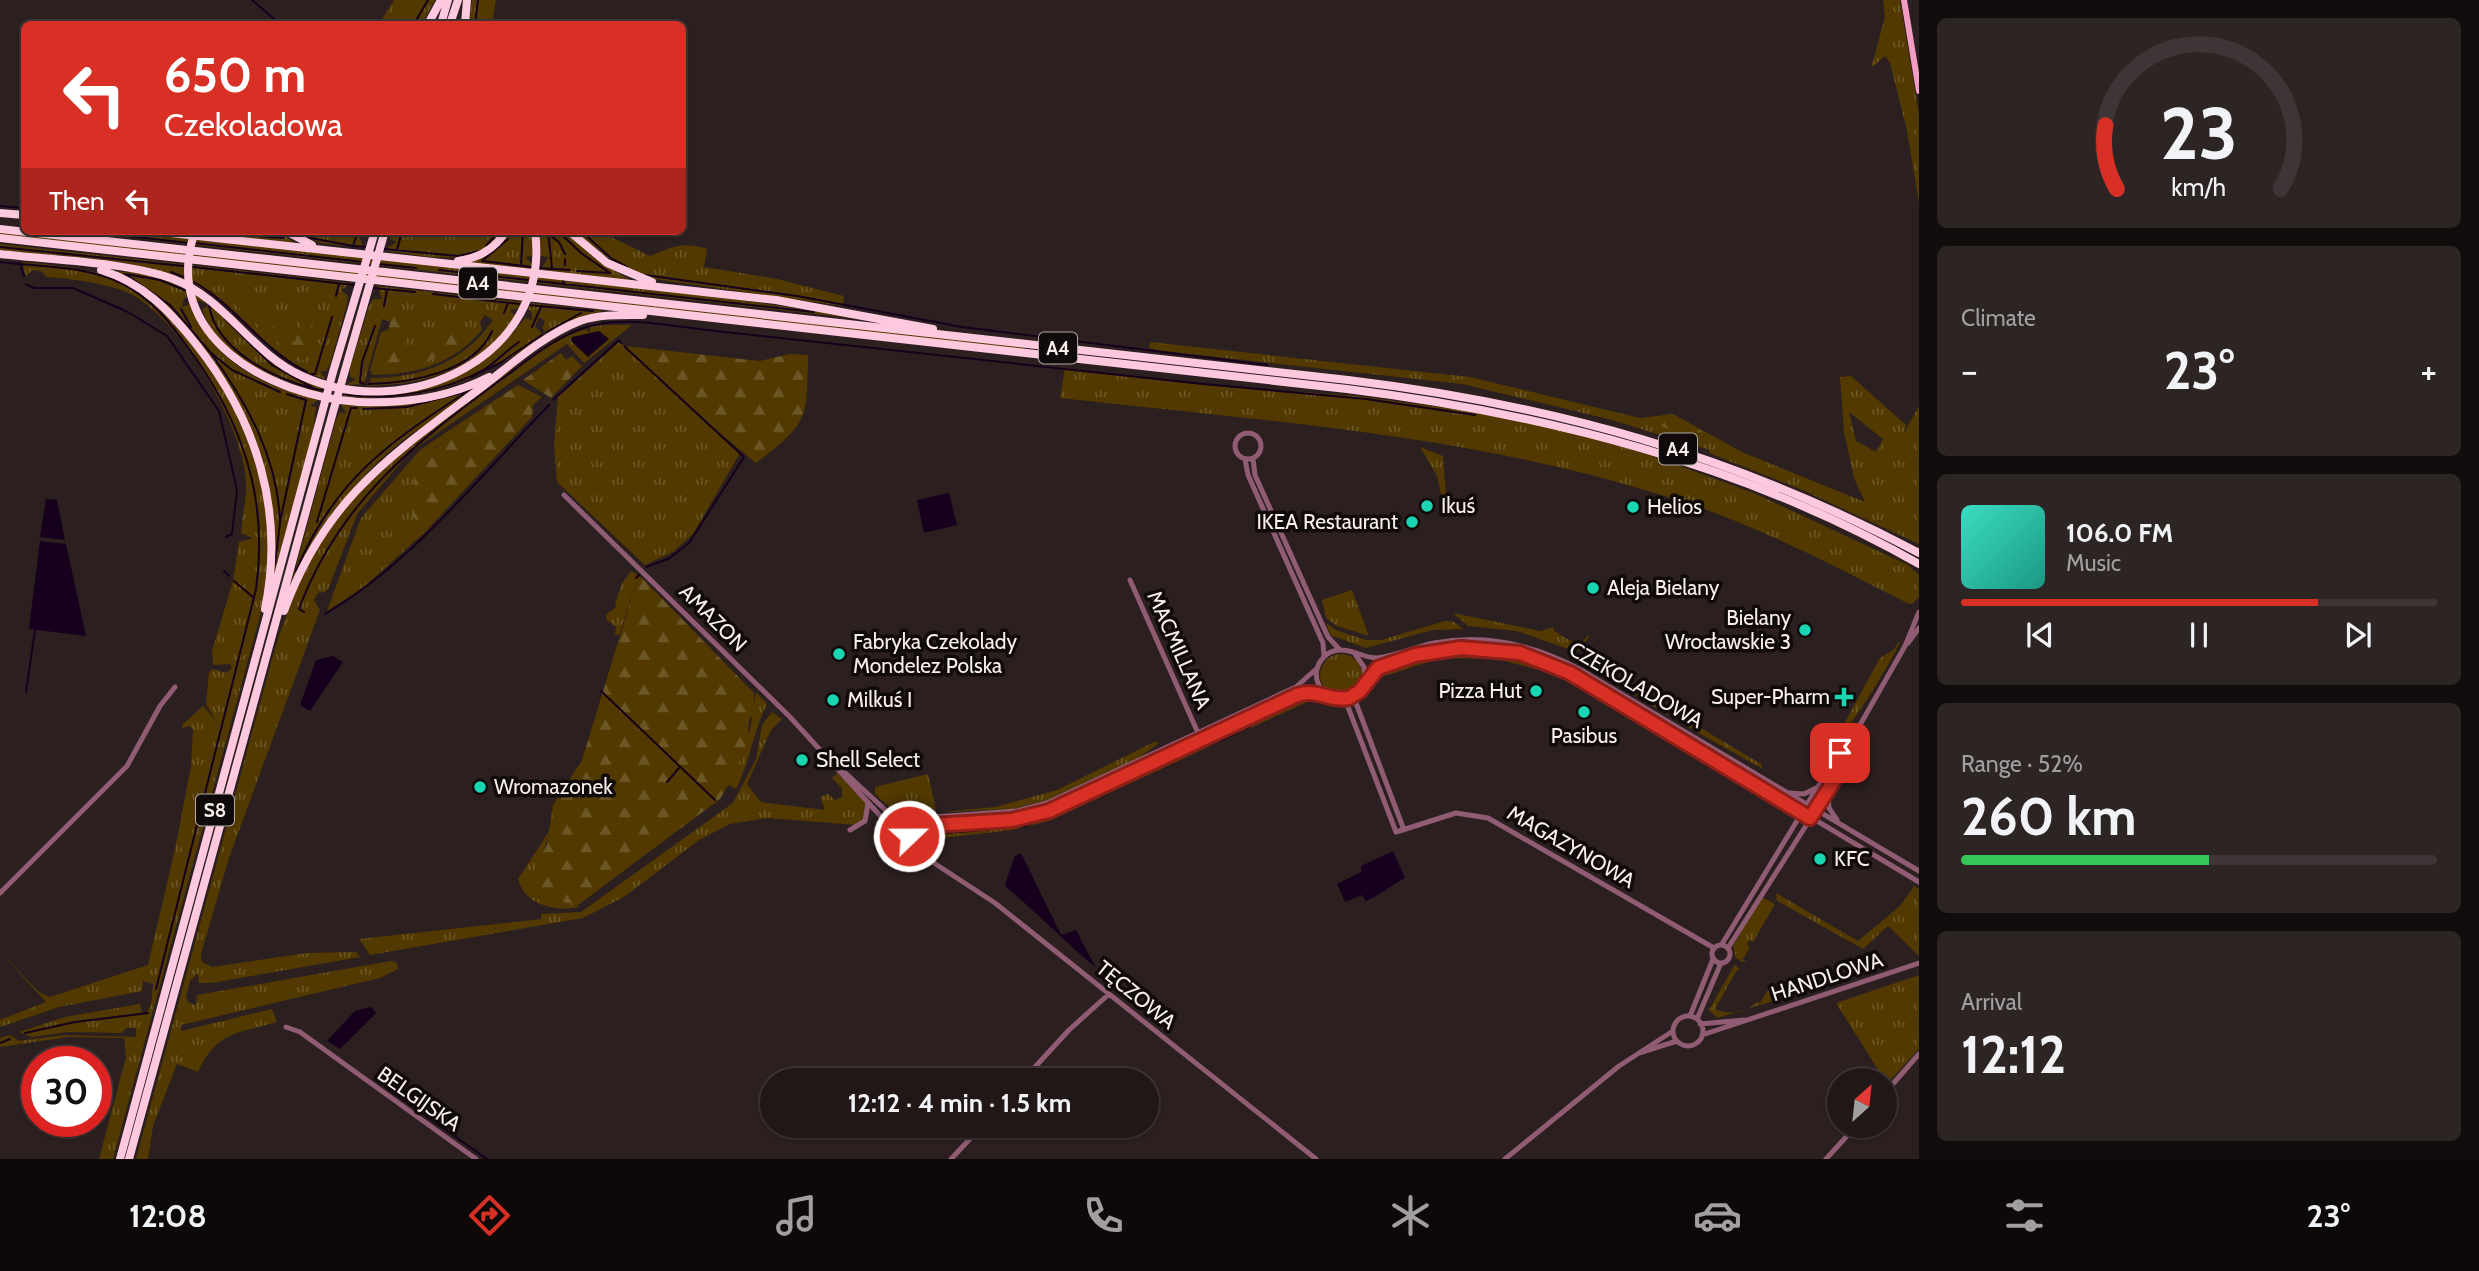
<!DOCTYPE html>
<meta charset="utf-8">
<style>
body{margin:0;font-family:Cabin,sans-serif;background:#2d2424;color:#f1f3f6;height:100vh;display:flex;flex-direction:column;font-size:26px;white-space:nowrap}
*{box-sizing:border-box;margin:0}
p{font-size:23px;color:#a29fa1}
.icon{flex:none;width:38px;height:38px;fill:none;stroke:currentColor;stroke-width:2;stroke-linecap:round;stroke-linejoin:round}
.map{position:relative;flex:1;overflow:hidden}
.details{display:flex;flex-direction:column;gap:18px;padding:18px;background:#120d0d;width:560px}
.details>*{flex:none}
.top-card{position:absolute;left:21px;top:21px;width:665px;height:214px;border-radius:10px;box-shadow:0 2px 5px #0004,0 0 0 2px #3e3636;background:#d93025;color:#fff;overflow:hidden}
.needle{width:46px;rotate:27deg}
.controls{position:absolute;left:1827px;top:1068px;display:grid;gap:14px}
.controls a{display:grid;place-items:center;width:70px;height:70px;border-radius:50%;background:#211717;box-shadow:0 2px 5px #0004,0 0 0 2px #3e3636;font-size:35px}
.speed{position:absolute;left:21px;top:1046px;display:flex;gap:14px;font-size:35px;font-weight:700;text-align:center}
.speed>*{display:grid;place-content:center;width:91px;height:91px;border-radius:50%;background:#211717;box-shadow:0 2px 5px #0004,0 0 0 2px #3e3636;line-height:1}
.speed .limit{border:10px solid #d22;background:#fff;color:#111}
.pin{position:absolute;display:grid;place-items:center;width:60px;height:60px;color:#fff;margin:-30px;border-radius:14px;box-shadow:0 4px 10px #0006}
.me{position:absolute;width:77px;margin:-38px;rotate:68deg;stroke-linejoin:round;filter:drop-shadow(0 0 5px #0008)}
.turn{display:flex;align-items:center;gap:24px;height:147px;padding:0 28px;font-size:32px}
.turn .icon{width:91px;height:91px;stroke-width:2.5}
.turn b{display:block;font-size:49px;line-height:60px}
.then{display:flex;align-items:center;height:66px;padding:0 28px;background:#0003;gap:14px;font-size:26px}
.big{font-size:52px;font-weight:800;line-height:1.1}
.details .card{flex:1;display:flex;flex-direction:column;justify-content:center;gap:10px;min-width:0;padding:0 24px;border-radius:10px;background:#2d2424}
.details .dial{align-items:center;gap:0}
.dial svg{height:182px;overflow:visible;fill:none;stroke:#3e3636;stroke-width:7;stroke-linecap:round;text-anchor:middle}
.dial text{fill:#f1f3f6;stroke:none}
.song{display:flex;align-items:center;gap:21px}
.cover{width:84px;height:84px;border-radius:10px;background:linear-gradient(135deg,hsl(170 70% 55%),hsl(170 70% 35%))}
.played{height:7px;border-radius:4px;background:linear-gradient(90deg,#d93025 75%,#3e3636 75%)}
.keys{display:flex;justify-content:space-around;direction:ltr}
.heat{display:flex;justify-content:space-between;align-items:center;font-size:38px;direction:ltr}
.charge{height:10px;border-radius:5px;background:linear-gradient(90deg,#34c759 52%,#3e3636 0)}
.trip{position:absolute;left:760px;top:1068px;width:399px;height:70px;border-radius:35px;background:#211717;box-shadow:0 2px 5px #0004,0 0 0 2px #3e3636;font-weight:800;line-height:70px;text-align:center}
.menu{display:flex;height:112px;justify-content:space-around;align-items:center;background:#0d0909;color:#a29fa1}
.menu .icon{width:49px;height:49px}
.menu .on{color:#d93025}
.menu b{font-size:32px;color:#f1f3f6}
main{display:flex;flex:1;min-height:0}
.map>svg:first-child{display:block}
.grass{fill:url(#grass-tufts);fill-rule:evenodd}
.forest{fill:url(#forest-firs)}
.water{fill:#16001d}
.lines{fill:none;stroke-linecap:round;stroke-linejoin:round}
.stream{stroke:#16001d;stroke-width:2}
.minor{stroke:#905c74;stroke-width:5}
.major{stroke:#f39dc4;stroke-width:6}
.highway{stroke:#fec9df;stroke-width:8}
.route-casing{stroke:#8d1f18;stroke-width:18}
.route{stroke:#d93025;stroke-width:12}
.poi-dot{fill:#19d5b2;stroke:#100b0a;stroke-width:2.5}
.labels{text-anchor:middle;stroke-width:7;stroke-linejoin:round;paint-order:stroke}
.shield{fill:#100b0a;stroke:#b2abaa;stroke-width:2}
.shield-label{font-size:19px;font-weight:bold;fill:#f8efee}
.poi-label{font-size:21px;fill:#f8efee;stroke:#100b0a;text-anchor:start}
.street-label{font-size:21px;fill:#f8efee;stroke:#100b0a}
</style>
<main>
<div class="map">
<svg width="1919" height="1159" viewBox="0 0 1919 1159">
<defs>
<pattern id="grass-tufts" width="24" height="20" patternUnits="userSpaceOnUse" patternTransform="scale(1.75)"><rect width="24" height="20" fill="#513900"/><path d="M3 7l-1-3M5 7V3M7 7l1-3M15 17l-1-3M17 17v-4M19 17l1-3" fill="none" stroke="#6b5626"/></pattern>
<pattern id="forest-firs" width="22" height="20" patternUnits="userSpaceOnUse" patternTransform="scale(1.75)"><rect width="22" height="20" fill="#513900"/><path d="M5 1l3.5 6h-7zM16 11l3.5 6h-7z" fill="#6b5626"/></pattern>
</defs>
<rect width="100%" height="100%" fill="#2c1f1f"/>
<path class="grass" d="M394 0H435L422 24H379Z
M472 0H496L492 24H469Z
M1883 0H1900L1919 115V203L1907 131 1890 63 1885 56 1871 68 1885 17Z
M70 231C185 231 300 250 413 263 563 279 713 293 861 319Z
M281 231 294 243 199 232V231Z
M291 231H368L365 237 359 234 363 248 320 243Z
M392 231H502C474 270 427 256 386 251L388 247 397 242 390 239Z
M509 231H532V256L525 257 532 264V269L472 263Z
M539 231H565L594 258 630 280 540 270 549 257 541 256Z
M575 231H599L650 256C672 247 684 241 707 249L704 267 777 279 844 296 843 306 654 279 614 263Z
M0 232 1025 347 1024 350 0 235Z
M0 244 352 283 341 290 348 296 347 304 330 364 326 371H320L325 379C269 363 251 319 205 290 153 257 61 257 0 250Z
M22 262C64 266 107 269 144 293 165 307 182 332 197 352 258 433 281 517 260 616L113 1159H99L126 1057 124 1038 68 1037 0 1047V1038L10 1035 19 1041 65 1035 136 1037V1028H126L122 1033 67 1032 32 1037 19 1032 65 1017 134 1005 140 1004 142 1014 146 1013 151 1005 153 984 143 981 142 991 59 1007 0 1027V1020L46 1002 0 952 39 992 50 997 148 965 175 849 191 766 193 730 190 726 182 728V725L203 706 216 721 206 704 209 672 213 669 226 673 232 668 230 664 213 665 212 651 233 581 239 542 253 538 241 533C242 516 247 497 246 480 243 425 175 307 121 290 97 282 73 279 47 277L41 271 33 270 26 276Z
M116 272C178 269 224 315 269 353 286 367 300 380 322 387L321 392C275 379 218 358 202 309L208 306 206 303 187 297 184 299 182 307 190 304C211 360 264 388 319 399L310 406 316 407 313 430 274 576C278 483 255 418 199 344 176 314 152 287 116 272Z
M377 286 522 302 520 308 510 310 515 316C483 368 427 385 369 386L371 378C422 378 464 362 493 320L485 315 480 322 482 330C453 364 415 375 372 375L370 370 381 332 388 330 391 322 382 319 364 384 346 385 356 379 350 377V368L369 306 373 299H382Z
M531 303 603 311 577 318 547 334 542 328 545 321 539 317 535 326 544 336C483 380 420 405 343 396L344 392C421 401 478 380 525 318L532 320V313L528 309Z
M605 325H632L584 363 567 344 410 452 357 514 329 587 325 592 318 593 314 600 320 610 229 858 201 954 202 962 212 967 307 953 356 952 360 957 212 983H199L198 973 190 981 186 997 189 1003 196 1005 197 995 391 961 397 963 398 969 380 978 181 1025V1031L272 1009 277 1022C239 1033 217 1031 198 1072L177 1064 153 1126 148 1159H136L274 652C289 604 307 558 337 517 388 448 481 391 552 342L568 333 569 335 585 329 590 333V327Z
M619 342 740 453 693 534 673 552 645 565 557 482 554 445 558 397Z
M1150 342 1470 377 1640 418 1673 414 1742 452 1865 502 1854 478 1844 432 1840 377 1851 376 1906 425 1904 433 1919 406V544L1800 489 1709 453 1710 450 1608 419 1462 384 1162 351 1149 348ZM1849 412 1883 439 1876 452 1856 441Z
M1065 368 1203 385 1358 396 1469 411 1565 431 1644 453 1754 493 1908 565 1919 575V597L1912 604 1907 603C1840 569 1772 533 1701 508 1496 436 1274 422 1060 398Z
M472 388C454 410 420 426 396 446 343 491 324 527 291 585L336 420 340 412 346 414 341 404 405 405Z
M457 425 448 439 429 452 412 516 426 531 364 587 327 611 361 518 420 450Z
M1420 447 1443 456 1447 508 1444 507 1437 476Z
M631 571 642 578 636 583 619 635H615L616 627 607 620 606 615 617 606 615 604 622 583Z
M1352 590 1369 636 1337 626 1326 618 1322 600Z
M1453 613 1541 631 1553 627 1554 631 1579 646 1589 634V637L1577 652 1517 631 1468 626Z
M1445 621 1454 622 1463 629 1433 630 1366 648 1330 635 1326 623 1336 630 1366 640H1381Z
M1901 640C1894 657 1848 734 1833 744L1880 658 1892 651Z
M1464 651 1514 656 1554 670 1551 673 1497 659 1446 658 1443 653Z
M1320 675a21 21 0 1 1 42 0a21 21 0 1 1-42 0Z
M1436 656 1441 658 1375 679 1359 703C1361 667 1409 661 1436 656Z
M1590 663 1670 709 1668 715 1593 670Z
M756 692 767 704C753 732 750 761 736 789L728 785 750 730Z
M1310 695 1339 702 1345 708 1330 706 1314 699 1246 730 1258 716Z
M772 712 782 719 771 730 747 784 761 802 825 810 820 797 828 794 835 800 842 797V788L832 778 837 773 866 802 863 820 856 825 767 818 730 824 699 840 624 897 583 918 370 955 359 939 541 919V914L581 912 733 803 756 759 762 725Z
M1674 712 1761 764 1763 769 1679 722Z
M1213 738 1215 744 1049 821 1012 830 933 839 941 832 1008 826 1034 820Z
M1156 741 1158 744 1137 759 1048 800 1013 809 943 812 995 807 1057 790Z
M928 774 936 810H893L875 794V787Z
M550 830 542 858 533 871 547 899 578 905 579 907C556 912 524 905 518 879Z
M1914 886 1919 889V956L1888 926 1863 949 1777 901 1776 893 1858 941 1900 906Z
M1762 897 1775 904 1753 942 1749 940 1747 944 1750 947 1743 959 1746 961 1742 962 1736 958 1733 946Z
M1735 964 1740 971 1737 970 1715 1009C1728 1015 1747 1014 1756 1002L1760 1003 1768 990 1780 996 1782 994 1790 996 1717 1018 1709 1010Z
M1919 975V1049L1887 1084 1836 1003Z"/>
<path class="forest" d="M238 299 295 342 304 314 317 305 305 362 273 339 234 303Z
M396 315 405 330 404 345 420 349 457 328 476 330C449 356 419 369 381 368L379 364 391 319Z
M625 346 760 361 789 354 808 355C807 419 809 423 756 463L687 406Z
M561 353 566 360 572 356 582 366 551 398 523 380Z
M518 385 542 397 533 405 532 417 426 531 412 516 414 474 420 459 448 439 457 425Z
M1672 416 1719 440V446L1660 426 1661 418Z
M642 578 754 693V712L749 720 748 740 734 775 720 799 578 905 547 899 530 887 533 871 547 845 553 805 582 760 636 583Z"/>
<path class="water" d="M599 331 609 339 588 357 571 341 572 337Z
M949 493 957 525 924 533 917 500Z
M46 499 57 500 65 540 40 537Z
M40 541 66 544 86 636 29 629Z
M333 656 343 662 310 711 300 705 316 660Z
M1393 851 1405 878C1391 885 1381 895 1366 901L1362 895 1345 902 1337 884 1361 872V866Z
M1021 853 1061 935 1076 930 1096 968C1064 941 1039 914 1007 888L1005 884 1015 856Z
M371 1007 376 1013 340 1049 327 1041 355 1011Z"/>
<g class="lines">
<path class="stream" d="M252 0 280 24
M414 24 428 0
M458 24V23
M475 24 478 0
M0 206 24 208
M24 225V222
M82 231 189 243
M205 231 215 232
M358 231 353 246 368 247
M548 231 552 268
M558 231 581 253 610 273 577 271
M581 231 612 259 627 267
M220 233 283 238 279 231
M511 234 513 231
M548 234 559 242 565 254
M305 237 353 246
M508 239 482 261 532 267
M194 243 363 262
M486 246 499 231
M0 247 183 266
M384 249 458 256 479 251
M397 250 402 231
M0 262C39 267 84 265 121 283 151 298 170 322 189 349 242 421 269 499 256 589L156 989
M20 263 24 276
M379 264 416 268
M521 265 523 231
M565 265V259
M193 267 354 285
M538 268 570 270
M439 270 528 280
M171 272 186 278
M645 275 797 296 962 327 1267 365
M537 281 814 312
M563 281 565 285
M194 282C237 306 262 350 307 372
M26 284 34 288H73L128 312 167 336 219 411 237 490 232 534 226 537
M373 288 415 292
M187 291 160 280 125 274 170 305 210 352
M433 294 519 304
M336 296 339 284
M209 305C216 351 275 379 315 389L272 365 225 319
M528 305 593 311
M384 306 387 290
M181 309 191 327
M504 313 508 303
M532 327 541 307
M547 332 581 313
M625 347 744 457 689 543 668 559 646 567
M311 374H315L332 317
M471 377 500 363 542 335
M364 384 360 382 362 362 375 326
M369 384C409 383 474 373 492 331
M315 389 326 391
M280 392 232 370 210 352C247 403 278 458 280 522L306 400 287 394
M342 394C389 401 443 393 485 369 497 361 507 350 519 342
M553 400 619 340 621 343
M363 409 407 407 465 392
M317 522 351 408H357
M275 564 280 523
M224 571 229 576
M296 571C334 480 388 443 468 391
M636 578 639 575
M234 581 254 598
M304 612 299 609C338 504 412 445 499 381 527 361 557 335 590 326 626 316 671 326 707 330L1203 384 1366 399 1475 415
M325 614C413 562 478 478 549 405
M601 691 715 800
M26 692 35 630
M1246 729 1275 711
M1221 740 1238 732
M667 782 679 768
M948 833 1025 826 1214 743
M25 1033 75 1022 148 1013
M0 1043 10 1039
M385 1087 487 1159"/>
<path class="minor" d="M1235 446a13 13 0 1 1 26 0a13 13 0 1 1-26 0Z
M1245 459 1248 475 1323 643 1324 656
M1253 459 1255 475 1328 637 1340 650
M564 495 790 717 885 821
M1130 580 1198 733
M1908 643 1919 628
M1355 654 1364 667 1365 682
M1357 695 1356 703 1404 830
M1340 700 1348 707 1396 832 1456 813 1488 818 1714 948
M840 768 893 817
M1789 793 1804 794 1816 788
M1828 795 1829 808 1837 820
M906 819 911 828 907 838 896 842 885 837 882 825 893 817 906 819 1017 811 1047 803 1296 687 1315 670
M850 830 865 821 868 803
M910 832 923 826 1012 820 1040 814 1297 695 1309 692 1326 695
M909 836 928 855
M902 842 995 903 1316 1159
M933 860 929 843 944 824
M1919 871 1581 670C1535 645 1486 633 1434 643 1415 647 1396 656 1377 658 1364 658 1354 650 1341 650 1334 650 1327 653 1323 658 1308 674 1320 700 1342 699 1363 699 1365 675 1381 666 1439 635 1514 646 1570 673L1919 882
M0 893 127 766 160 706 175 687
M1722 944 1820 783 1848 746
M1712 954a9 9 0 1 1 18 0a9 9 0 1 1-18 0Z
M1728 948 1830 788 1848 746 1905 646 1919 612
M1690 1016 1713 959
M1673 1031a15 15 0 1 1 30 0a15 15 0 1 1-30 0Z
M1697 1019 1721 963
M1700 1024 1744 1020
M286 1027 300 1032 476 1159
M1702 1035 1919 963
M1639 1053 1677 1041
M1023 1080 1069 1030 1109 994
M1885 1093 1919 1054
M951 1159 983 1125
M1505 1159 1619 1066 1673 1031
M1826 1159 1857 1125"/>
<path class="major" d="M1904 0 1919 91"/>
<path class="highway" d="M428 24 441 0
M441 24 448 0
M450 24 458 0
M465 24 467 0
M0 213 24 215
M0 229 1348 380C1555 405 1734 455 1919 553
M153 231 776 300 933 329
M195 231C159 337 270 396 359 402 403 404 450 397 489 377
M286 231 312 245
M569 231 607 263 652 282
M0 238 1347 389C1547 414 1743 464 1919 564
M0 254C50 260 128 262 173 279 226 299 251 353 302 376 406 424 552 357 535 231
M458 261C479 258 495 249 506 231
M101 270C143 283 169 310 196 344 257 421 285 511 265 609
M284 611C325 498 392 455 482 387 512 364 544 335 580 321 600 314 622 315 643 315
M120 1159 333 372 375 231
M129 1159 333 412 385 231"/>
</g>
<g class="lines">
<g class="route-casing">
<path id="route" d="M909 836 910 832 919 826 1012 820 1049 811 1297 695C1316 688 1331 702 1349 698L1360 691 1378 668 1415 655 1461 648 1520 653 1570 673 1810 818 1833 782 1848 746 1840 753"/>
</g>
<use href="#route" class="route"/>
</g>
<g class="poi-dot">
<circle cx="1427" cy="506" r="7"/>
<circle cx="1633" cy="507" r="7"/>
<circle cx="1412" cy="522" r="7"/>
<circle cx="1593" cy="588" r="7"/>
<circle cx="1805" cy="630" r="7"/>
<circle cx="839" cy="654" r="7"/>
<circle cx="1536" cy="691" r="7"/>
<path d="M1840.5 686.5h7v7h7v7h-7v7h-7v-7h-7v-7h7z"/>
<circle cx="833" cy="700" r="7"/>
<circle cx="1584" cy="712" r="7"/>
<circle cx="802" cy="760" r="7"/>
<circle cx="480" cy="787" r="7"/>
<circle cx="1820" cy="859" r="7"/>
</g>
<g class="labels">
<g class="shield">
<rect x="459" y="267.5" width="38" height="31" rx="5"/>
<rect x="1039" y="332.5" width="38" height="31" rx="5"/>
<rect x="1659" y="433.5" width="38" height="31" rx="5"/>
<rect x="196" y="794.5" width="38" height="31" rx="5"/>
</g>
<g class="shield-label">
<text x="478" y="290">A4</text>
<text x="1058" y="355">A4</text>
<text x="1678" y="456">A4</text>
<text x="215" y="817">S8</text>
</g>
<g class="poi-label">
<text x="1441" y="513">Ikuś</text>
<text x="1647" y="514">Helios</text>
<text x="1398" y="529" text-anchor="end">IKEA Restaurant</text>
<text x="1607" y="595">Aleja Bielany</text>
<text x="1791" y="625" text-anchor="end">Bielany<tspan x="1791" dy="24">Wrocławskie 3</tspan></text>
<text x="853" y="649">Fabryka Czekolady<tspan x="853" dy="24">Mondelez Polska</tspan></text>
<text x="1522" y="698" text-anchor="end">Pizza Hut</text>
<text x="1830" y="704" text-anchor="end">Super-Pharm</text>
<text x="847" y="707">Milkuś I</text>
<text x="1584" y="743" text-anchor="middle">Pasibus</text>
<text x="816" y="767">Shell Select</text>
<text x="494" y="794">Wromazonek</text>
<text x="1834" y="866">KFC</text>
</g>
<g class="street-label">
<text transform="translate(713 618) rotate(45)" y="7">AMAZON</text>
<text transform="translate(1179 650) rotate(66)" y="7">MACMILLANA</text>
<text transform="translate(1636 685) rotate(30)" y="7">CZEKOLADOWA</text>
<text transform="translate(1571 847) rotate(30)" y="7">MAGAZYNOWA</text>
<text transform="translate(1827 977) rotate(-18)" y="7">HANDLOWA</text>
<text transform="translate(1136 995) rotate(39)" y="7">TĘCZOWA</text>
<text transform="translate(419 1099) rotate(35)" y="7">BELGIJSKA</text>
</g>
</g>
</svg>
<div class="controls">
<a><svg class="needle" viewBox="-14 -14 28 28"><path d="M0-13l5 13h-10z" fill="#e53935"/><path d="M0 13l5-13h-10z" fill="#a29fa1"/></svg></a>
</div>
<div class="speed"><div class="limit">30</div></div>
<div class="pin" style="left:1840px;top:753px;background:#d93025"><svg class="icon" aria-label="arrive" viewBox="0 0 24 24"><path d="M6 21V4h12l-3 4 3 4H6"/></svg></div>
<svg class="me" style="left:909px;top:836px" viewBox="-20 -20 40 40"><circle r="17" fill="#d93025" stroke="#fff" stroke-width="3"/><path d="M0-11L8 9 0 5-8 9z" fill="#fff"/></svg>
<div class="trip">12:12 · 4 min · 1.5 km</div>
<div class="top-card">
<div class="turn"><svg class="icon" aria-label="left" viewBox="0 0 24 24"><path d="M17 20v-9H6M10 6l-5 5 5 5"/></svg><div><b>650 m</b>Czekoladowa</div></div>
<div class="then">Then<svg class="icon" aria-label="left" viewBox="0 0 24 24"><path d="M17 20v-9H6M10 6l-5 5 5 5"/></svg></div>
</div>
</div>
<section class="details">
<div class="card dial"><svg viewBox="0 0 100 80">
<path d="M14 69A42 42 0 1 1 86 69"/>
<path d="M14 69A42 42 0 0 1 9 41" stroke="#d93025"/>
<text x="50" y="56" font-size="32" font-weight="700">23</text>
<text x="50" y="72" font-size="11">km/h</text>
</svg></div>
<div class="card"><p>Climate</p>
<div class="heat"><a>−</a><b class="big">23°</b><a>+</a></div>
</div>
<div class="card">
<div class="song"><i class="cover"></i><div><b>106.0 FM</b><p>Music</p></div></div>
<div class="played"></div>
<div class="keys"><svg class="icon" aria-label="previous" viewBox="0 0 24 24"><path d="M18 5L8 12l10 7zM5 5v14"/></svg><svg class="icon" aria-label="pause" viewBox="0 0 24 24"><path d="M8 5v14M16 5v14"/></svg><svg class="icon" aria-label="next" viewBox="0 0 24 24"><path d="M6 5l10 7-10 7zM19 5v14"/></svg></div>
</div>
<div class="card"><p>Range · 52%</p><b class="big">260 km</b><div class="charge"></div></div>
<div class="card"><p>Arrival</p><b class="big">12:12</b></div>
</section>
</main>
<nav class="menu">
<b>12:08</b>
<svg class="icon on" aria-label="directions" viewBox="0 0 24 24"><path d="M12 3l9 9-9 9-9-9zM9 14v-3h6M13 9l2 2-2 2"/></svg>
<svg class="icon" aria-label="music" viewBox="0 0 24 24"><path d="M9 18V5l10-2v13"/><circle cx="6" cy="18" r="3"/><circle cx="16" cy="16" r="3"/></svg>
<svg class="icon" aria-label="phone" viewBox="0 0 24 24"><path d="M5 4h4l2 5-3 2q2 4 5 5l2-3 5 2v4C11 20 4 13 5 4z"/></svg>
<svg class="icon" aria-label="climate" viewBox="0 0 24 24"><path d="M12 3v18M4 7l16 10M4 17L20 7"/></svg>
<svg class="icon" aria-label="car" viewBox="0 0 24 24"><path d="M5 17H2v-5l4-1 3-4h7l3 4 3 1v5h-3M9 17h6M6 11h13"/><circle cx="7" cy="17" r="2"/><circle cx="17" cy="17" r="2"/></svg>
<svg class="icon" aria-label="filters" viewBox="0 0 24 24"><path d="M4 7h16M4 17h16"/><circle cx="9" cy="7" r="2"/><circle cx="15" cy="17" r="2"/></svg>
<b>23°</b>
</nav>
